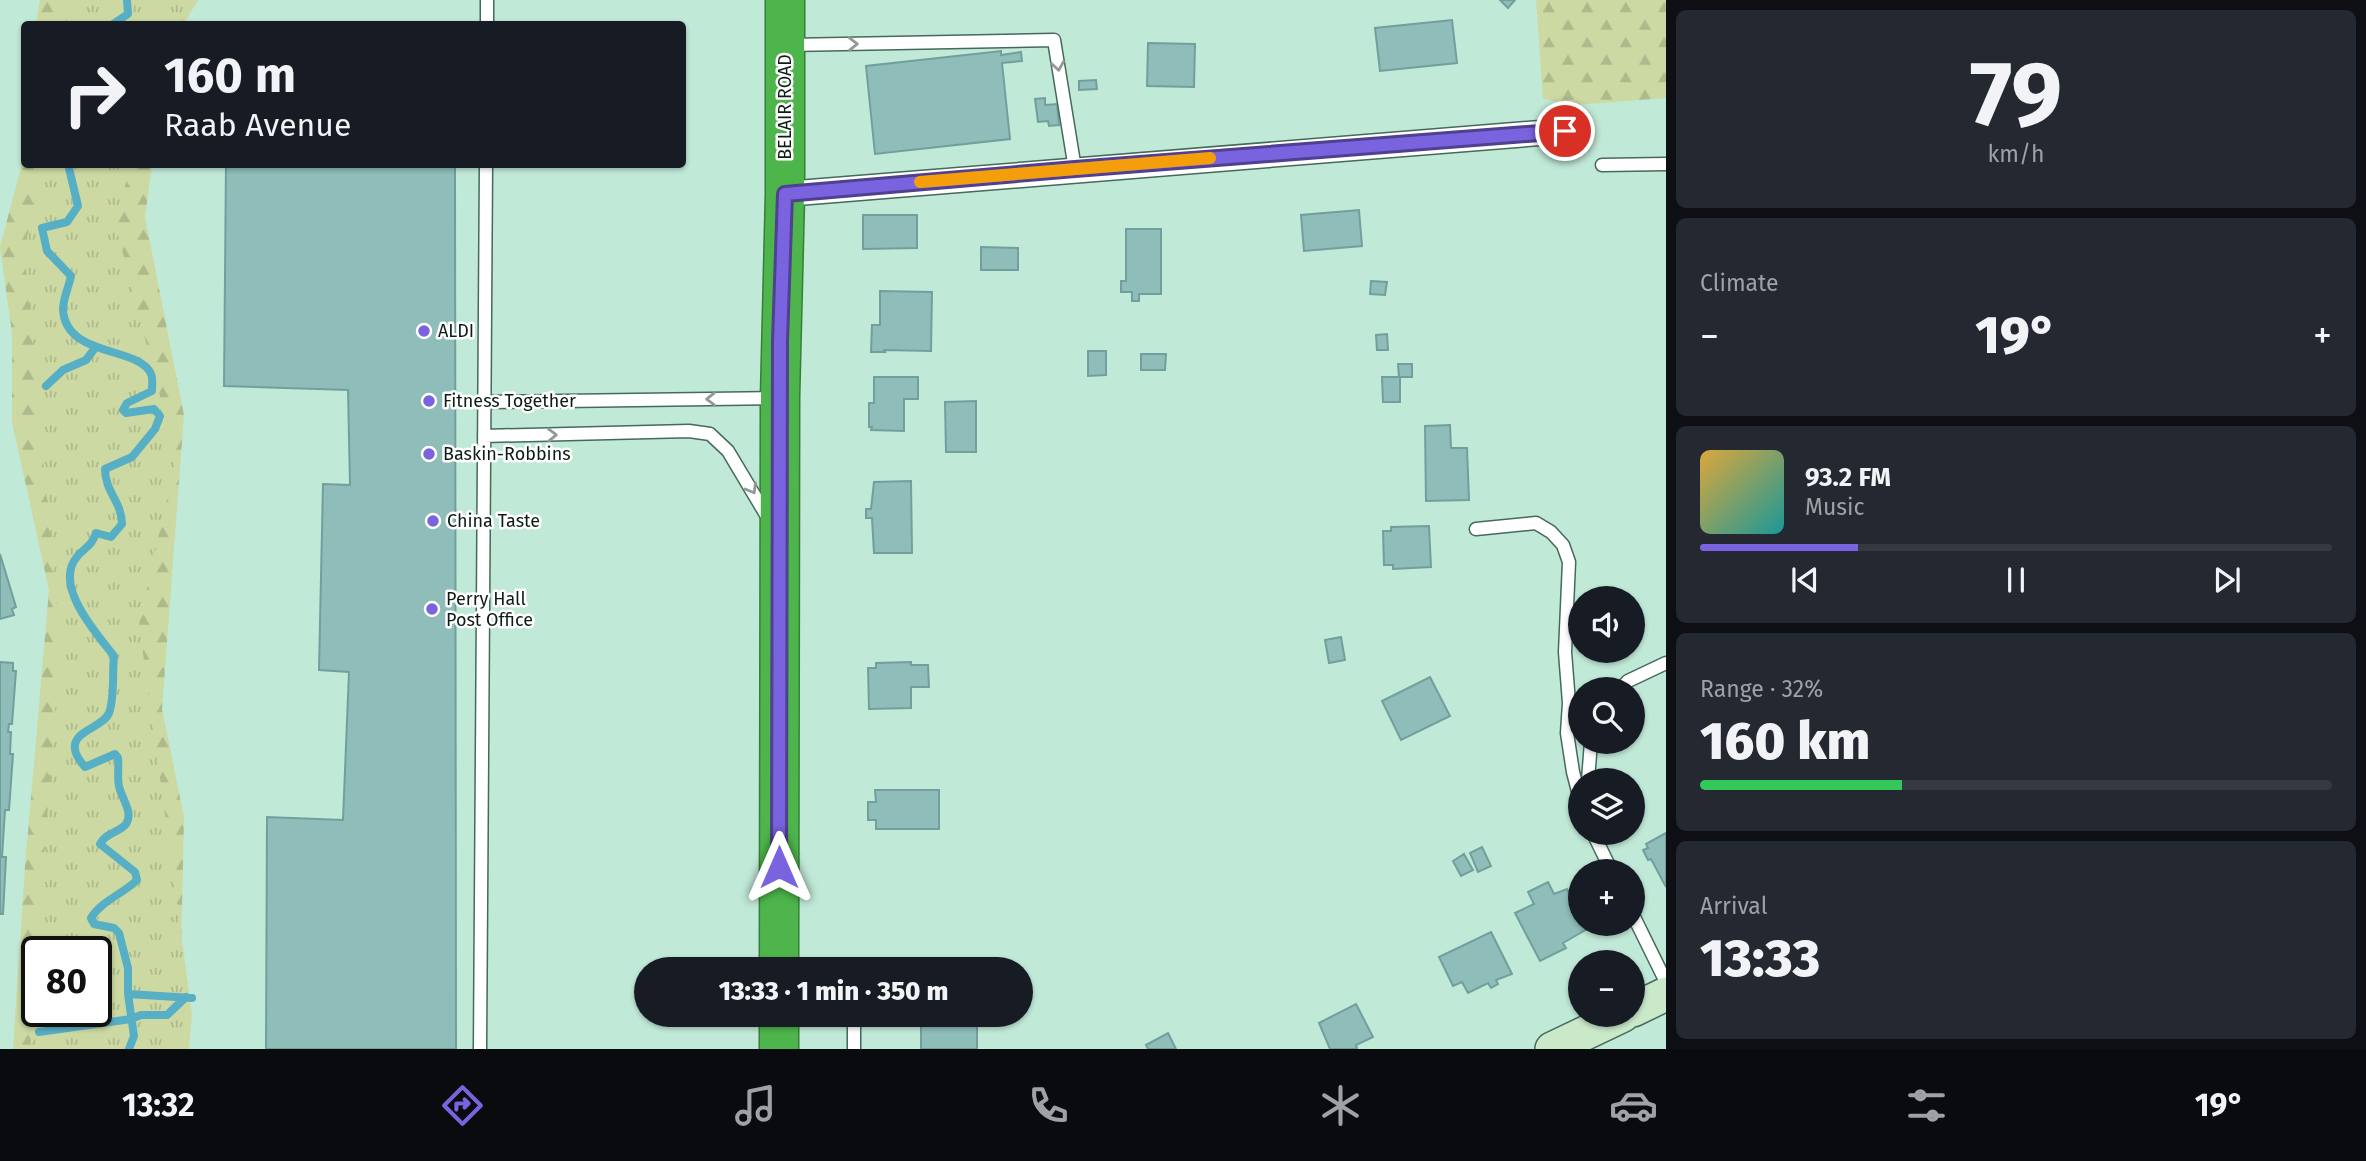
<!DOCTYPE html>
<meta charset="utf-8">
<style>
body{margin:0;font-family:"Fira Sans",sans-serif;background:#242831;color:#f1f3f6;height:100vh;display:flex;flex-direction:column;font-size:26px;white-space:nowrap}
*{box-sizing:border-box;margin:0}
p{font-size:23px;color:#9ea1a6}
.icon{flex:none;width:38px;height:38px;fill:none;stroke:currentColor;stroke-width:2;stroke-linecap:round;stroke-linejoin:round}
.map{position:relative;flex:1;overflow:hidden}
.sheet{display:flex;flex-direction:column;gap:10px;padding:10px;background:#0d0f14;width:700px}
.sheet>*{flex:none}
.top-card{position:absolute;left:21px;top:21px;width:665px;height:147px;border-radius:7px;box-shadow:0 2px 5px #0004;background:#171b24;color:#f1f3f6;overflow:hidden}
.tools{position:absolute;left:1568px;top:586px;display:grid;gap:14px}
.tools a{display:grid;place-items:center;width:77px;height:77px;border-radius:50%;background:#171b24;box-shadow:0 2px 5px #0004;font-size:35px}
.speed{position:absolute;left:21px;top:936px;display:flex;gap:14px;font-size:35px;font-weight:700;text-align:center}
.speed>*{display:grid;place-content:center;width:91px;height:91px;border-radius:50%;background:#171b24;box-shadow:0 2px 5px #0004;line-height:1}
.speed .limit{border:4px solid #111;border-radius:10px;background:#fff;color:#111}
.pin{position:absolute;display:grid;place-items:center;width:60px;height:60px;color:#fff;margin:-30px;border:4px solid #fff;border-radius:50%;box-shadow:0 2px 7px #0007}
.me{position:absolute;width:77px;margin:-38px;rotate:0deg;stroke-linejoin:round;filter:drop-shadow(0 0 5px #0008)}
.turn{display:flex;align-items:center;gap:24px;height:147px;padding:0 28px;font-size:32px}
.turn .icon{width:91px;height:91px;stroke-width:2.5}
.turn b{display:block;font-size:49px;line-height:60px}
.big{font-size:52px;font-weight:800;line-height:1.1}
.sheet .tile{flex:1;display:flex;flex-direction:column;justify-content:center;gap:10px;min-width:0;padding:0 24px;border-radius:10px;background:#242831}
.sheet .dial{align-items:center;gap:0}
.dial b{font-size:91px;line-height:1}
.song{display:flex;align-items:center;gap:21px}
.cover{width:84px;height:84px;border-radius:10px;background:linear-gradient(135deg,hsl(40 70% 55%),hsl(180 70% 35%))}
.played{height:7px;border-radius:4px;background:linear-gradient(90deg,#7963de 25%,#363941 25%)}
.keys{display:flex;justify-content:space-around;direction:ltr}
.heat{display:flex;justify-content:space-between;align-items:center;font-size:38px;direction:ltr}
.charge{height:10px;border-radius:5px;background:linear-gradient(90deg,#34c759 32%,#363941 0)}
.trip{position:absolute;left:634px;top:957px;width:399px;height:70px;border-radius:35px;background:#171b24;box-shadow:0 2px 5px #0004;font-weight:800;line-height:70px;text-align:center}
.dock{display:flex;height:112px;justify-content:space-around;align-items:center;background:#090b0e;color:#9ea1a6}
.dock .icon{width:49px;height:49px}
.dock .selected{color:#7963de}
.dock b{font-size:32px;color:#f1f3f6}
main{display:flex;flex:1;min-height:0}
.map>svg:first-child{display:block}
.forest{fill:url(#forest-firs);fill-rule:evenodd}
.park{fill:url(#park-tufts)}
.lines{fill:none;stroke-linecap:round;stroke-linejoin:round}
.stream{stroke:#57afc5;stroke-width:8}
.building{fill:#8fbdba;stroke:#729f9c;stroke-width:2}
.lane-casing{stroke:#45695b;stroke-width:15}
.street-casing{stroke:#45695b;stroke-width:27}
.secondary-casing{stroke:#45695b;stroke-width:36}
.highway-casing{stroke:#377f38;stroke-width:41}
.lane{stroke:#fff;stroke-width:12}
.street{stroke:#fff;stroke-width:24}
.secondary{stroke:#cae9c9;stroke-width:33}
.highway{stroke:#4db54b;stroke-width:38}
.oneway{stroke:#929996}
.route-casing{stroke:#4f4090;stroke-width:18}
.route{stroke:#7963de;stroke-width:12}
.slow{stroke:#f59e0b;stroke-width:12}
.poi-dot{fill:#7963de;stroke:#fff;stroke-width:2.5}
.labels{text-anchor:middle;stroke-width:5;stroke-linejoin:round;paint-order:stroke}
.street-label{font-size:18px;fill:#0d1c16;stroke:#fff}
.poi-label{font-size:18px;fill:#0d1c16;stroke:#fff;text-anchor:start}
</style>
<main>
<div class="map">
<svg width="1666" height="1049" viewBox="0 0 1666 1049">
<defs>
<pattern id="forest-firs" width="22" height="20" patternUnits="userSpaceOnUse" patternTransform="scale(1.75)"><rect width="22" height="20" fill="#ccd9a2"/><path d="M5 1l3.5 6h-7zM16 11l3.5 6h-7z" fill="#aeba8b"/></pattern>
<pattern id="park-tufts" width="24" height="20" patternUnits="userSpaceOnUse" patternTransform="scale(1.75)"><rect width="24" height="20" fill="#ccd9a2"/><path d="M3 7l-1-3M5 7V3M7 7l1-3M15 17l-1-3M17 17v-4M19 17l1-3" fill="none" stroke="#aeba8b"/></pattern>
</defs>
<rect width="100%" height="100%" fill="#c1e9d8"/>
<path class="forest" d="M40 0H198L184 24H36Z
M1536 0H1666V98L1575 105 1543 99Z
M24 156V164L152 165 145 217 184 415 162 709 184 817 179 1049H13L25 866 49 590 12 422V333L0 247ZM37 952H96V1012H37Z"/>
<path class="park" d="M80 0H186L178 24H75Z
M43 165H132L114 219 176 458 139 624 192 1014 189 1049H29L37 954V1012H96V952H37L60 645 24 251Z"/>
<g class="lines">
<path class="stream" d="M113 24 128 14 127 0
M68 164 78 206 67 222 42 228 47 251 71 276C69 286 63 299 63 309 65 358 140 346 151 374 153 378 152 386 152 391L127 403 123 410 126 413 154 409 160 416 155 429 132 457 105 469C105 492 122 502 122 524L111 537 96 533C91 548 84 547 76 558 54 587 97 634 114 656 112 673 115 697 109 713 102 731 54 732 85 767L115 754 118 758C119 767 117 778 119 786 121 798 134 812 126 824 119 833 106 832 100 844L135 872 137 880C123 894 101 901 91 918L94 924 114 928 119 933 128 968V994L134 1036 129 1049
M46 386 63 370 86 360 95 348
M128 994 192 998
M39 1032 131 1019 141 1015H167L186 997"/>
</g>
<path class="building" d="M1500 0H1515L1508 8Z
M1452 20 1457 63 1380 71 1375 28Z
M1148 43 1195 44 1194 87 1147 86Z
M1001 51V55L1021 52 1022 61 1002 63 1010 139 875 154 866 66Z
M1096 80 1097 89 1079 90V81Z
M1045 98V105L1057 104 1059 125 1049 126 1048 121 1038 122 1035 99Z
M226 164H455L456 1049H266L267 817 343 820 349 672 319 670 323 484 350 485 348 390 224 386Z
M1359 210 1362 246 1304 251 1301 215Z
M863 215H917V248L863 249Z
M1126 229H1161V294H1139V301H1132V292H1121V281H1126Z
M981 247 1018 248V270H981Z
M1371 281 1387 282 1385 295 1370 294Z
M880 291 932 292 931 351 884 350 885 352H871L872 325H880Z
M1387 334 1388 350H1377L1376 335Z
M1088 351H1106V375L1088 376Z
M1141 354H1166L1165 370H1141Z
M1398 364H1412V377H1400V402H1383L1382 377H1399Z
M874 377H918V399H904V431L871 430 872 427H869V403H874Z
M976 401V452H946L945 402Z
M1450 425 1451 448H1467L1469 500 1426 501 1425 426Z
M911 481 912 553H874L872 518H866V509H871L874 482Z
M1429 526 1431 567 1393 569V565H1384L1383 531H1391V527Z
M0 554 16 607 12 609 14 615 0 619Z
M1341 637 1345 660 1329 663 1325 640Z
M0 662 13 663V671H16L12 724H9L8 732H11L10 754H13L9 810H5L2 857H6L3 914H0Z
M911 662V665H928L929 687H911V708L869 709 868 668H876V663Z
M1430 677 1450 716 1401 740 1382 701Z
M875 790H939V829H876V820H868V802H876Z
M1666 833V887L1651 859 1648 860 1643 850 1648 848 1646 844Z
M1482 847 1491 866 1478 872 1470 853Z
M1464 854 1473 870 1461 876 1453 861Z
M1548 882 1554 894 1567 889 1580 915V924H1585L1587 929 1563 943 1566 948 1540 961 1515 913 1534 904 1528 892Z
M1491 932 1512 974 1496 980 1498 984 1491 988 1488 983 1468 993 1462 982 1453 986 1439 957Z
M1356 1004 1373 1037 1356 1045 1357 1048 1354 1049H1330L1319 1023Z
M921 1015H977V1049H921Z
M1168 1033 1176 1049H1148L1146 1045Z"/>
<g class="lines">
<g class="lane-casing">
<path id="lane" d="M487 24V0
M789 45 1054 40 1075 169
M1602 165 1666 164
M484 402 776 398
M484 436 689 431 710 434 728 451 768 518
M1476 529 1536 523 1551 532 1563 545 1569 562 1565 652 1569 703 1567 733 1573 772 1580 799
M1619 690 1628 681 1666 663
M1588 780 1591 742
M1593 833 1612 872
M1633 915 1666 982
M480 1049 486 164
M854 1049V1015"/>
</g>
<g class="street-casing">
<path id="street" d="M785 194 1565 131"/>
</g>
<g class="secondary-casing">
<path id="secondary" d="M1633 1010 1666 994
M1552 1049 1623 1015"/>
</g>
<g class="highway-casing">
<path id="highway" d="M779 970 780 397 785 194V0
M779 1049V1015"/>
</g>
<use href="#lane" class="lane"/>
<use href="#street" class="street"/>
<use href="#secondary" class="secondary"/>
<use href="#highway" class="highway"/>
</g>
<defs><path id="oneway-chevron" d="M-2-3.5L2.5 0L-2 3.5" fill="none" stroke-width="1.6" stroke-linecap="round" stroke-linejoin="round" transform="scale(1.75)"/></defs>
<g class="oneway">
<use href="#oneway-chevron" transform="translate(853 44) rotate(-1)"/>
<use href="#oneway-chevron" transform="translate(1058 66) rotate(81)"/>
<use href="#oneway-chevron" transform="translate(711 399) rotate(179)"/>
<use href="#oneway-chevron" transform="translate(552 435) rotate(-1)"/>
<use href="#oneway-chevron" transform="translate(752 489) rotate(60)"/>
</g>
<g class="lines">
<g class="route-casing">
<path id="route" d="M779 867 780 341 785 194 1075 169 1565 131"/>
</g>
<use href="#route" class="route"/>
<path class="slow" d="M920 182 1210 158"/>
</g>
<g class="poi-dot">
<circle cx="424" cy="331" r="7"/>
<circle cx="429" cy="401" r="7"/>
<circle cx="429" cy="454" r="7"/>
<circle cx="433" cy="521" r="7"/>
<circle cx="432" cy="609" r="7"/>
</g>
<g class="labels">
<g class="street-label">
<text transform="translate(785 107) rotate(-90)" y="6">BELAIR ROAD</text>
</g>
<g class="poi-label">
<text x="438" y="337">ALDI</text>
<text x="443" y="407">Fitness Together</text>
<text x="443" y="460">Baskin-Robbins</text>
<text x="447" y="527">China Taste</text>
<text x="446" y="605">Perry Hall<tspan x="446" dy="21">Post Office</tspan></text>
</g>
</g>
</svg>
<div class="tools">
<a><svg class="icon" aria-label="sound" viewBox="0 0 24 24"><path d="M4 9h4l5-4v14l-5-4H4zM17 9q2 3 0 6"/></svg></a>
<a><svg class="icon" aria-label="search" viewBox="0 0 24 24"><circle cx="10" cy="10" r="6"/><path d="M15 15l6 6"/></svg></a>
<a><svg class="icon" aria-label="layers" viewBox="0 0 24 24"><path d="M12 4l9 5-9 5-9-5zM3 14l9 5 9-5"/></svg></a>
<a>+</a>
<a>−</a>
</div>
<div class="speed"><div class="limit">80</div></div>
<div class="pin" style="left:1565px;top:131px;background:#d93025"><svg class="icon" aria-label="arrive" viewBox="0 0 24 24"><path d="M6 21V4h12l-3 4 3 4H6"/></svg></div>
<svg class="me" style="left:779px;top:867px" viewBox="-20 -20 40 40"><path d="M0-17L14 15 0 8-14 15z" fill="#7963de" stroke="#fff" stroke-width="4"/></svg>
<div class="trip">13:33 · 1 min · 350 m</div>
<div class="top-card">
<div class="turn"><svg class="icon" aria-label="right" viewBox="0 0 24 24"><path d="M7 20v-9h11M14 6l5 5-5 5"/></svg><div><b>160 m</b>Raab Avenue</div></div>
</div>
</div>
<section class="sheet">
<div class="tile dial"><b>79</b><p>km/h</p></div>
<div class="tile"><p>Climate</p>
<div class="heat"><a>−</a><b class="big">19°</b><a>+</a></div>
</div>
<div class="tile">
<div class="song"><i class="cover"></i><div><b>93.2 FM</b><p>Music</p></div></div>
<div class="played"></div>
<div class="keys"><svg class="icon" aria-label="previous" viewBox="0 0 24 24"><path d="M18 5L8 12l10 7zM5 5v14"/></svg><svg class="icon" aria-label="pause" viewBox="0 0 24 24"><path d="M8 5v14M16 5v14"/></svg><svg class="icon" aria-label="next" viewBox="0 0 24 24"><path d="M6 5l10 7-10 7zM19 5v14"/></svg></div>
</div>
<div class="tile"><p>Range · 32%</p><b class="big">160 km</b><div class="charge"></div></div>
<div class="tile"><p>Arrival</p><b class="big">13:33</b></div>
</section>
</main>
<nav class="dock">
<b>13:32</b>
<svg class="icon selected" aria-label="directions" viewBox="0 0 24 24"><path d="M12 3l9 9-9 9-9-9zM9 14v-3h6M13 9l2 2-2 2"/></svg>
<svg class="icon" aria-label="music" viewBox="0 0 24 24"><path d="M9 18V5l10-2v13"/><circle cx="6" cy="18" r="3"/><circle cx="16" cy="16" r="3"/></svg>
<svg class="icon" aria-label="phone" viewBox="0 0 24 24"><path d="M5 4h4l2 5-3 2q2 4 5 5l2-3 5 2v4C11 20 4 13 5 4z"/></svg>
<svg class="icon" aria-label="climate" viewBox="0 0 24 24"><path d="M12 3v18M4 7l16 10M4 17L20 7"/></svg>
<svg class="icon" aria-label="car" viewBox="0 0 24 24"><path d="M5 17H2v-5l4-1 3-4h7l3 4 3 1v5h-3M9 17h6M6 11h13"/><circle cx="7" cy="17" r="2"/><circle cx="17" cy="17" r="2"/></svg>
<svg class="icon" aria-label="filters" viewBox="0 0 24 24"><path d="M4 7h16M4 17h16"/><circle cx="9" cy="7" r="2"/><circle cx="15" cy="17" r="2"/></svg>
<b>19°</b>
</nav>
